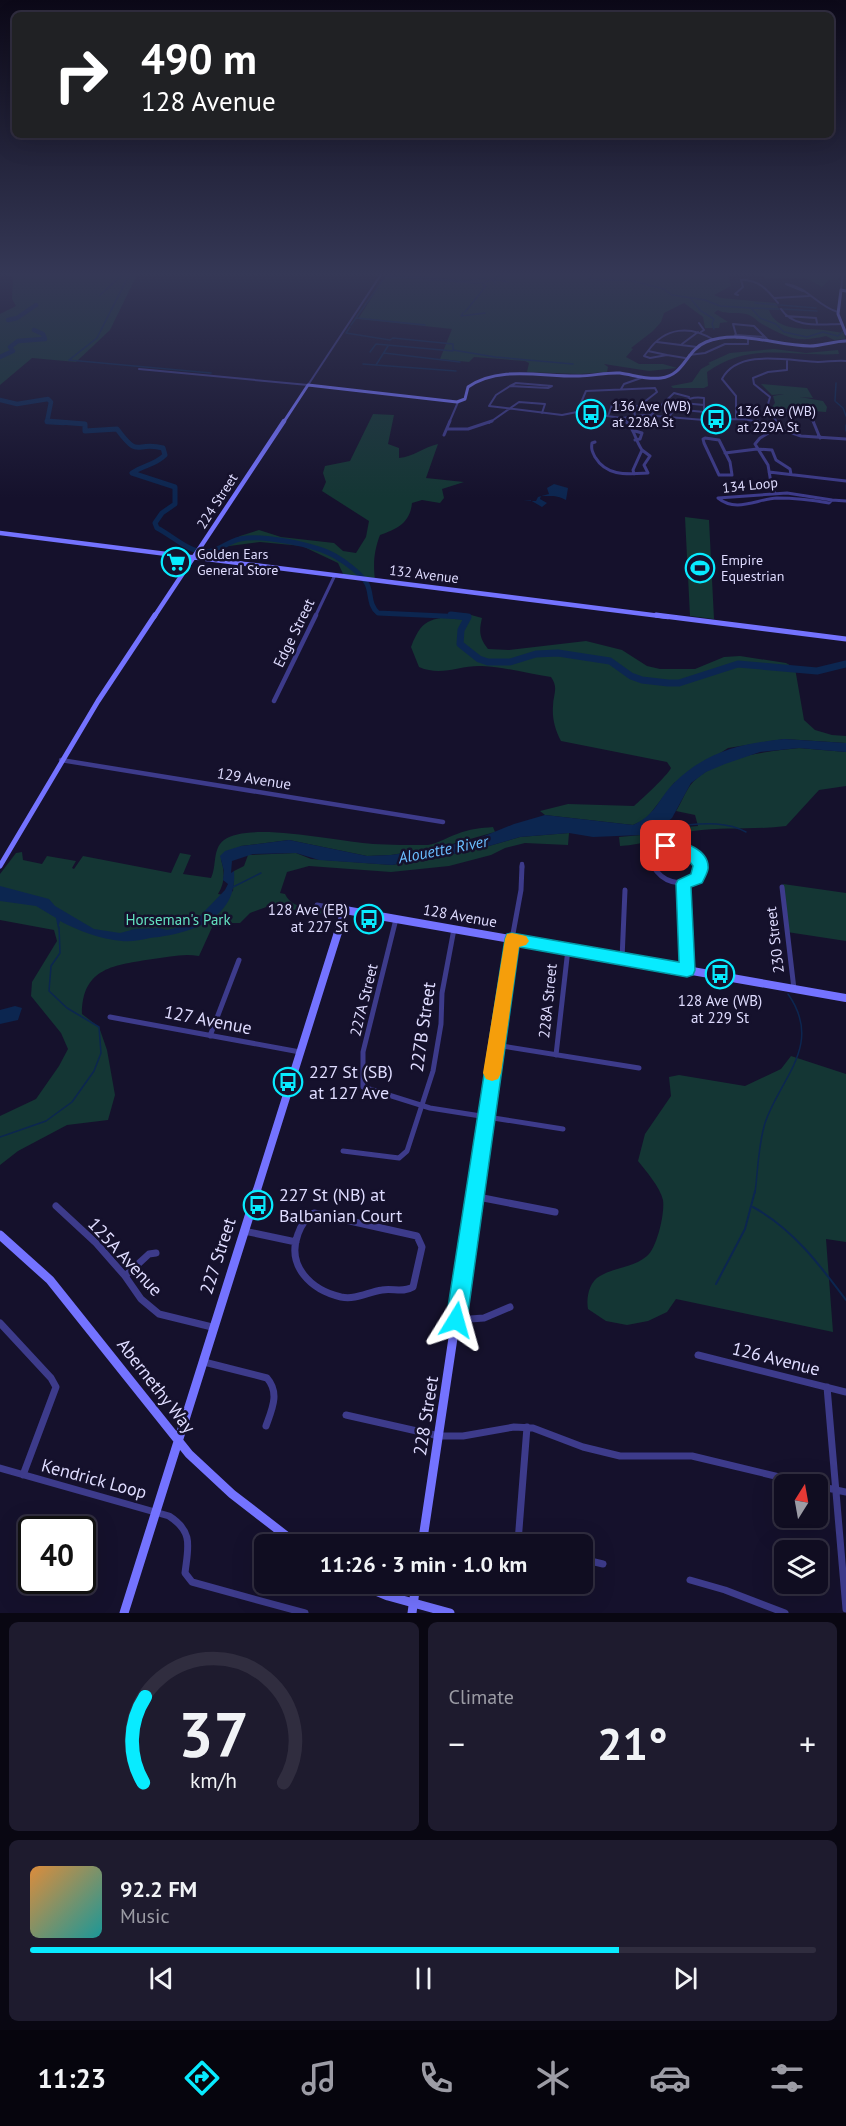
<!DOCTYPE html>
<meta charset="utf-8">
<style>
body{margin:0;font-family:"PT Sans",sans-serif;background:#1e1b2e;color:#f1f3f6;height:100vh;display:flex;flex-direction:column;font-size:22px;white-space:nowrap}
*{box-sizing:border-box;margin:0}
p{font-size:20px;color:#9c9ca5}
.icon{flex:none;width:33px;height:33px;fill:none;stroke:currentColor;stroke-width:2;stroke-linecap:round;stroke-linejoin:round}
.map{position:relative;height:1613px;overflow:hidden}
.panel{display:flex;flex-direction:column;gap:9px;padding:9px;background:#090712;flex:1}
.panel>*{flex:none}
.banner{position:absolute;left:12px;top:12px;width:822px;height:126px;border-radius:9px;box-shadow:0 6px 24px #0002,0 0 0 2px #302d3f;background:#202124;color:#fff;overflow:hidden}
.needle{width:39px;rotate:11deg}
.fabs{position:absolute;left:774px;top:1474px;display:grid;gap:12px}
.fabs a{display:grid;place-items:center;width:54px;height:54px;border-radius:9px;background:#100d21;box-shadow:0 6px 24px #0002,0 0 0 2px #302d3f;font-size:30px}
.speed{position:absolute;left:18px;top:1516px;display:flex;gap:12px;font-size:30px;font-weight:700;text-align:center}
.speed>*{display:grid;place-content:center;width:78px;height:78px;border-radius:50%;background:#100d21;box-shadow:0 6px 24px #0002,0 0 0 2px #302d3f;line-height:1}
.speed .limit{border:3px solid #111;border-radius:9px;background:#fff;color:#111}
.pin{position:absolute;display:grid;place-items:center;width:51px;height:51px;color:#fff;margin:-26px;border-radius:12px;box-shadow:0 3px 9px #0006}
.me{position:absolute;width:66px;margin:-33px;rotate:8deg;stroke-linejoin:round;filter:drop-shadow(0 0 4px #0008)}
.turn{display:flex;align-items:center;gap:21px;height:126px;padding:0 30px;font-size:27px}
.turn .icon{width:78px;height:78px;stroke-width:2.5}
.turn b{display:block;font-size:42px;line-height:51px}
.big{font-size:45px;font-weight:700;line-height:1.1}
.panel .widget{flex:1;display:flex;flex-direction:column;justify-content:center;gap:9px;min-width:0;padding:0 21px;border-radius:9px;background:#1e1b2e}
.panel .dial{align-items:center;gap:0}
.dial svg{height:156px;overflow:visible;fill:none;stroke:#302d3f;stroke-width:7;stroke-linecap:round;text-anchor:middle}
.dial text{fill:#f1f3f6;stroke:none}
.song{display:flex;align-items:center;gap:18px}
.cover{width:72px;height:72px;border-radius:9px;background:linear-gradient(135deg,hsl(30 70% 55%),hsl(180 70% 35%))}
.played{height:6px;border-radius:3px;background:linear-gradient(90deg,#08ebff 75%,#302d3f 75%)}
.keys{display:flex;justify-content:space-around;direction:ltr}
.heat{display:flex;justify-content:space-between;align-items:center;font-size:33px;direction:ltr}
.panel .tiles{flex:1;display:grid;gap:9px;grid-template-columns:1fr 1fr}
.widget:last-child{grid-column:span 2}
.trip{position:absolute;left:254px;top:1534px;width:339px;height:60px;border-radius:9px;background:#100d21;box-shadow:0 6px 24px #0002,0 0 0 2px #302d3f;font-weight:700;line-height:60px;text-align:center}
.tabs{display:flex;height:96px;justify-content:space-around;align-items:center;background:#06050d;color:#9c9ca5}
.tabs .icon{width:42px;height:42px}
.tabs .selected{color:#08ebff}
.tabs b{font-size:27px;color:#f1f3f6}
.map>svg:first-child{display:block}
.green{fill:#143634}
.water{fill:#0c2650}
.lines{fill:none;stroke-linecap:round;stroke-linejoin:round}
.stream-far1{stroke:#0c2650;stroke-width:1.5}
.stream{stroke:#0c2650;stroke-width:2}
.river-far2{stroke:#0c2650;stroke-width:4.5}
.river-far1{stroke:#0c2650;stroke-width:5}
.river{stroke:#0c2650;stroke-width:7}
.street-far4{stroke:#3d3b8b;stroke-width:2}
.street-far3{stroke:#3d3b8b;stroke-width:3}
.street-far2{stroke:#3d3b8b;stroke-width:4.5}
.street-far1{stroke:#3d3b8b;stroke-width:5}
.street{stroke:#3d3b8b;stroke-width:7}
.secondary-far4{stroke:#7473ff;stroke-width:3}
.secondary-far3{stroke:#7473ff;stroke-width:4.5}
.secondary-far2{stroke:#7473ff;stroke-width:5}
.secondary-far1{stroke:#7473ff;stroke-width:8}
.secondary{stroke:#7473ff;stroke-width:9}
.route{fill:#08ebff;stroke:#0599a6;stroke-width:1.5}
.slow{fill:#f59e0b}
.labels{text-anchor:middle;stroke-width:5;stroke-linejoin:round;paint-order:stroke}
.far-poi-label{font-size:14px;fill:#dfdcff;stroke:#15112c;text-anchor:start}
.far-street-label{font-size:14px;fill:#dfdcff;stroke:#15112c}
.street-label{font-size:15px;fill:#dfdcff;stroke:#15112c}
.poi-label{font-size:15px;fill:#dfdcff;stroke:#15112c;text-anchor:end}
.park-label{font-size:15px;fill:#64e3c1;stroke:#15112c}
.water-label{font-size:16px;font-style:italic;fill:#6abdff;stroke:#15112c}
.near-street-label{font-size:18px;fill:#dfdcff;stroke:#15112c}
.near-poi-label{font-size:18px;fill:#dfdcff;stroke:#15112c;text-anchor:start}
</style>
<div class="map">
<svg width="846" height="1613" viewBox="0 0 846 1613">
<rect width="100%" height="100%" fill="#15112c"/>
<path class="green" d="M5 273H138L110 330 76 362 32 358 0 385V314L16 306 12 299 13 277Z
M385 273H734L728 276 731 286 714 295 721 298 776 303 779 310H769C776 332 807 328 824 330 831 331 837 332 844 333L845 339 834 340 826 336C796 343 788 338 762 324 758 322 755 318 751 316 741 310 727 316 718 310L714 313 728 322 720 323 719 328H705L703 317 684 303 664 313 661 322 653 331 631 348 633 349 626 357 639 364H663L677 368 649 371 604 364 608 367 607 372 579 374 527 372 529 363 525 361 474 357 469 362 440 359 452 329 358 319 383 280Z
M749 273H842L838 280H829L822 287 806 278H767Z
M774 349 806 353 838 350 839 354C788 357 751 341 707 372L708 386 704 388H673L671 386 692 382 701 369 710 364 708 363 730 353Z
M761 384 807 388 813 398 800 397 823 401 827 407 826 412 771 408 775 403 773 396 784 394 772 395Z
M373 414 394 415 388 444 399 448V458C413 457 424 447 438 444L426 478 464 482 442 489 444 498 440 503 422 500 412 503C410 523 397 529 380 535 374 551 373 563 375 580L344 576 338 563 302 546 260 542 222 547 240 536 259 530 281 537 334 543 343 551 356 553 366 537 369 521 322 491 326 482 323 473 325 466 350 461Z
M685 517 709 520 714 619 690 616Z
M464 613 482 618C479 631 479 638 488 649L509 650 586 641 622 650 647 666 660 669H695L724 657 740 656 786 663 795 668 804 720 815 730 832 735 846 736V743L784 739 728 748 674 783 646 819 633 825 545 815 540 811 568 804 634 806C642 799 667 776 671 768L667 762 561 741C555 730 552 718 553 706 553 695 559 688 551 677 529 674 505 667 482 666 459 665 442 677 419 667L411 647C424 613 433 622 464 613Z
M799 748 846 752V786L819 790 786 826C755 830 724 827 693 831 668 835 644 845 620 846L619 837 641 835 667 822 686 827 698 826 695 815 676 811C682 802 686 789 693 782 719 756 764 752 799 748Z
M493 827 495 832 438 848 391 855 367 856 289 840 241 846 221 860C225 872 225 883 218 894L225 895 233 891 234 871 244 866 248 855 296 853 311 859 392 865 475 850 520 837 569 833 568 845 525 843 505 848 491 855 449 866 391 872 309 866 287 872 280 893 285 894C291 907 304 907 317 908L318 911 323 909 338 911 339 916 269 906 250 913 240 923H214L199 956C183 953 169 957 153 959 115 965 82 967 82 1014L99 1027 107 1050 115 1095 108 1120 67 1125 18 1151 0 1165V1116L36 1099 59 1066 68 1049 61 1033 31 996 32 982 57 941 54 930 0 920V874L16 853 22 852 23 860 42 864 47 856 76 861 72 868 74 869 83 856 171 873 180 853 191 855 183 874 211 878C217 866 212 849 224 840 249 821 339 842 373 844 390 845 410 845 428 845 437 844 448 837 457 834 469 829 481 828 493 827Z
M783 884 846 893V941L787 932Z
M791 1056 846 1074V1242L826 1239 833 1332 676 1299 667 1312 648 1321 627 1325 606 1321 588 1309C586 1298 589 1282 600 1276 615 1267 633 1268 647 1256 657 1248 665 1213 663 1200 660 1187 646 1171 638 1161L645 1134 671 1096 669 1077 679 1075 745 1086 781 1069Z"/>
<path class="water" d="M554 484 568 488 566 500C558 495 550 496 541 496L540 499 547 503 542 507 530 500H523L536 501 538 497 549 494 547 488Z
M784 739 846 743V752L799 748 760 752 725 764 706 772 691 783 672 818 660 828 641 835 593 837 569 833 520 837 475 850 392 865 319 860 296 853 253 854 232 861 231 873 234 871C238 920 189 934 150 938 141 940 131 942 122 941 100 939 79 931 60 921L58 929 56 918 36 906 0 901V886L49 899 55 906 94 929 120 933 135 929 159 928 167 930 184 926 198 918 225 890 228 884 223 880 224 871 220 856 225 851 241 846 289 840 367 856 391 855 438 848 477 839 514 824 545 815 633 825C656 815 658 799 674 783 707 751 740 744 784 739Z
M15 1006 22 1008 18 1020 0 1024V1010Z"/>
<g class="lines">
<path class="stream-far1" d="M130 273 97 338 69 360 211 373
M586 273 592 275 589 279 633 281 664 289 672 295 705 300 720 306 751 308 760 318 776 324 784 332 807 337 823 332 838 336 843 331
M385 274 467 281 485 278
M383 276 475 283 486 282 505 273
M492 279 496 284
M495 280 509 282
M100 295 124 273
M691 299 701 311 714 319 712 324 714 329
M755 303 778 305
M780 305 816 308
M751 308 780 309
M782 309 817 311
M465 312 486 286 482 284
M463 313 461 316 485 313
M356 318 425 325
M351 325 385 277
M350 327 346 333 390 340 393 338 453 344V350L495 357 573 364
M370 352 376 344 453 351
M384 353 460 362
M363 364 376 365 388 346
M376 365 456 371
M835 401 836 383
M836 402 843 408 846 416
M846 425V431
M662 824 669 826C695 825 722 819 746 832
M233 887 261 873
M0 1137 46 1121 72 1102 94 1071 101 1053 99 1027 67 1008 49 991 51 966 60 953 59 927
M755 1193C758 1170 758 1146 765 1123 780 1078 824 1045 788 994"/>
<path class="stream" d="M753 1207C793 1229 819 1264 846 1300
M716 1284 745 1229 755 1191"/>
<path class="river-far2" d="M8 320 17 318 36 305
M0 357 13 351 10 347 18 341 45 339 43 334 34 330
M0 400 17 404 48 399 51 402 47 422 64 423"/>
<path class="river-far1" d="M47 421 85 424V431L117 429C141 461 134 440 163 448L165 455C155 465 144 465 132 473L175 487V504L162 513 155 523 157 528C173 536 188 552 206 552 218 552 228 541 240 539 262 534 316 545 335 556 344 561 362 574 367 584 372 594 368 604 378 613L465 617"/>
<path class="river" d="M451 615 468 617 461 630 460 644 479 659 488 662H510L536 654 558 653 610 661 631 676 642 680 668 683H679L738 664 817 671 846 664"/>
<path class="street-far4" d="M841 290 843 273
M803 291 786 284C807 286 818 307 838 312
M738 295 735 294 743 287 741 280C758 279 768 290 778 303
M775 298 809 296
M781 309C794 329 821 324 842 324
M786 316 816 318 817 323
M699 323 704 330 701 332
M735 335 765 337
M737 338 733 324 754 326 769 341
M657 342 697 347
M682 344 698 332
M648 351C665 327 690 325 714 340
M648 351 667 355 650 358 644 356Z
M667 355 685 358
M689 355 705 353 725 344H748V339
M139 369 308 385 382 273
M516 383 552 386 548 388 510 386Z
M510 386 496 395 489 406 562 415 577 412 622 418 644 415 704 420 743 419 766 423
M621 389 624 384 641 378
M683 403 704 405
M674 409 704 412
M768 409 810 413 814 423
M577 412 586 391 655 388 657 392 634 410 635 416
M608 416 612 405 639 406
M650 416 674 393 689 397
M669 417C677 404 688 395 704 398V420
M622 418 627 423
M736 419V396L722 379C738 348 789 361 818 362 827 362 837 360 846 361
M449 423 458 402
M489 423 519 402 545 404 542 413
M778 423 767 408 770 397 754 384 753 378 768 372 787 370V360"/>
<path class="street-far3" d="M626 421C635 430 635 440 642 450L633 470 634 474
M757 421 801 436 846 439
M813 421 820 438
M777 428 779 421
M447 429H468L492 421
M635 431 642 433 640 439 635 440
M444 435 450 421
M705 438 719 440 730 462 732 475H719L704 443 703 439Z
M595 442 592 443C591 449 592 451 595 457 607 477 628 474 648 473L644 465 650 456 642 450
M725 453 757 449 772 450 776 460 790 469 791 474
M769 472 846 481
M775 493 772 489 768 465 755 444 760 438 777 428
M787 493 832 500 829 503C812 500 794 498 777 498 757 499 736 513 718 498Z
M832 500 846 501
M315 617 335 575"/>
<path class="street-far2" d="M274 701 316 615
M61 760 443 822
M522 868V864
M654 868C647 837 694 840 701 868"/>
<path class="street-far1" d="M653 866C663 883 679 886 696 879L701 866
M683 884 687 970
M782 887 794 989
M317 905 345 910
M396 919 363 1052V1087L430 1108 563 1129
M512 939 521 890 522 866
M622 959 625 890
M110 1017 300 1052
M210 1036 239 960
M496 1045 639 1068
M556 1055 568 949
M343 1151 399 1158 407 1151 433 1071 441 1024 442 993 454 929"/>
<path class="street" d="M473 1196 555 1212
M56 1206 96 1243 125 1276 141 1299 159 1314 212 1327
M314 1213 417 1236 422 1247 413 1287C403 1293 393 1288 382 1290 368 1292 356 1300 341 1297 311 1290 286 1266 298 1234 301 1225 306 1218 314 1213Z
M244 1231 296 1242
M125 1276 149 1254 156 1253
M456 1320 484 1318 510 1307
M0 1323 51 1378 56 1387 23 1475
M698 1355 846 1392
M204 1362 267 1378C280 1393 272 1409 266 1426
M827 1387 846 1609
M346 1415 439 1436H463L514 1427 533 1428 583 1447 620 1456H692L813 1485
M527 1427 518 1542 529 1545
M0 1468 169 1516C194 1532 188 1547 185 1573L192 1582 305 1613
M818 1486 846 1492
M582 1559 603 1564
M690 1580 725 1590 785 1613"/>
<path class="secondary-far4" d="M846 291 841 290 838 314 846 334
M283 423 308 385 457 402 465 399 468 387C499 365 544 377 579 376 593 376 607 372 620 373 634 375 647 380 661 378 684 376 686 350 706 342 739 329 776 346 810 346 822 346 834 341 846 341"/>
<path class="secondary-far3" d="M0 533 668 617
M154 617 284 421"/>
<path class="secondary-far2" d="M656 615 846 639
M0 866 98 701 155 615"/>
<path class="secondary-far1" d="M256 1193 345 910 846 998
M474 1193 512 939"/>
<path class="secondary" d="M0 1235 50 1280 189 1454 232 1494 298 1545
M422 1545 475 1191
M359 1584 388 1596 450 1613
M124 1613 257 1191
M412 1613 416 1584"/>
</g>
<linearGradient id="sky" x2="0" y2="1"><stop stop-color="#0c0918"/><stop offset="0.55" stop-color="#353856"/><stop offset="1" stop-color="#353856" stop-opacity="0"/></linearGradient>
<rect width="846" height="498" fill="url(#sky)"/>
<path class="route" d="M666 840C681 840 710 849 708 869 707 874 704 879 702 883L691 887 695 970 693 975 687 977 519 947 467 1320 464 1327 456 1330 449 1327 446 1320 505 939 507 934 512 933 679 962 676 884 678 880 691 874 693 866 684 854 661 850 659 846 661 842Z"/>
<path class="slow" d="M512 933 526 936 529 941 526 945 519 947 501 1073 498 1079 492 1081 486 1079 483 1073 505 939 507 934Z"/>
<defs>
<g id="bus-ring" transform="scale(1.5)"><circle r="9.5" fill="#15112c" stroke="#08ebff" stroke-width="1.5"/><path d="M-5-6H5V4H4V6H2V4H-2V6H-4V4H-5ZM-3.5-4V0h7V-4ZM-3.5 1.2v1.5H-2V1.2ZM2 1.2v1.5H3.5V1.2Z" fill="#08ebff"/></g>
<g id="supermarket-ring" transform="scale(1.5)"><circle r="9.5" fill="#15112c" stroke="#08ebff" stroke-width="1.5"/><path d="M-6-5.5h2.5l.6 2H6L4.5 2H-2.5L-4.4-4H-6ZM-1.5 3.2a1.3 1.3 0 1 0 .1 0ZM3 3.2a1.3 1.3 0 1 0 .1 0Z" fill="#08ebff"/></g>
<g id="stadium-ring" transform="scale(1.5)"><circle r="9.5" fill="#15112c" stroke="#08ebff" stroke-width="1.5"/><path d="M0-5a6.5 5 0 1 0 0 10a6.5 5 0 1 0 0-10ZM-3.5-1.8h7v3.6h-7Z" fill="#08ebff"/></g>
</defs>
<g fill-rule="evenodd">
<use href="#bus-ring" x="591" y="414"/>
<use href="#bus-ring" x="716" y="419"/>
<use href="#supermarket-ring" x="176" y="562"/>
<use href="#stadium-ring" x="700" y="568"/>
<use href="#bus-ring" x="369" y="919"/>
<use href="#bus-ring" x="720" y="974"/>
<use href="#bus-ring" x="288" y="1082"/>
<use href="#bus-ring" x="258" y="1205"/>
</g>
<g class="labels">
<g class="far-poi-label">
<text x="612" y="411">136 Ave (WB)<tspan x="612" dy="16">at 228A St</tspan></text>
<text x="737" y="416">136 Ave (WB)<tspan x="737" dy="16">at 229A St</tspan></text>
<text x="197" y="559">Golden Ears<tspan x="197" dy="16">General Store</tspan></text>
<text x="721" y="565">Empire<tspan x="721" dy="16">Equestrian</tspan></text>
</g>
<g class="far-street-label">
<text transform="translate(750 485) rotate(-6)" y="5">134 Loop</text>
<text transform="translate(217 501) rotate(-57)" y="5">224 Street</text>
<text transform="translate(424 574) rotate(7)" y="5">132 Avenue</text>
</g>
<g class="street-label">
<text transform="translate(294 633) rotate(-64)" y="5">Edge Street</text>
<text transform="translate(254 779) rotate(9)" y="5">129 Avenue</text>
<text transform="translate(460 916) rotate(10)" y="5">128 Avenue</text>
<text transform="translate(775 940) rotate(-97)" y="5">230 Street</text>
<text transform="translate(364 1000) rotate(-76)" y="5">227A Street</text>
<text transform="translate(548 1001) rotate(-84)" y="5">228A Street</text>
</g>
<g class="poi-label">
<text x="348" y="915">128 Ave (EB)<tspan x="348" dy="17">at 227 St</tspan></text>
<text x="720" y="1006" text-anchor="middle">128 Ave (WB)<tspan x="720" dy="17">at 229 St</tspan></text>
</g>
<g class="park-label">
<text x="178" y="925">Horseman's Park</text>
</g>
<g class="water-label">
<text transform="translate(443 849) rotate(-11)" y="6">Alouette River</text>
</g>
<g class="near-street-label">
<text transform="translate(208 1020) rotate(11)" y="6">127 Avenue</text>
<text transform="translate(423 1027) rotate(-82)" y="6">227B Street</text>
<text transform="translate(218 1256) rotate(-72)" y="6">227 Street</text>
<text transform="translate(125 1257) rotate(47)" y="6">125A Avenue</text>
<text transform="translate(776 1359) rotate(14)" y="6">126 Avenue</text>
<text transform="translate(156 1386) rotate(52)" y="6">Abernethy Way</text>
<text transform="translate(426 1416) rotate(-81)" y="6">228 Street</text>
<text transform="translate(94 1479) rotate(15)" y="6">Kendrick Loop</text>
</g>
<g class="near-poi-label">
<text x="309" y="1078">227 St (SB)<tspan x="309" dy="21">at 127 Ave</tspan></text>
<text x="279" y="1201">227 St (NB) at<tspan x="279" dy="21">Balbanian Court</tspan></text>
</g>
</g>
</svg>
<div class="fabs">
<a><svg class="needle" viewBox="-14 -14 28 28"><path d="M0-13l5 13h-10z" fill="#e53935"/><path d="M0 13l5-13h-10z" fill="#9c9ca5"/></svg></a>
<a><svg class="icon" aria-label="layers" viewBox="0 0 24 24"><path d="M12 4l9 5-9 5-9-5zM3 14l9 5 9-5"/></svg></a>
</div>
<div class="speed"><div class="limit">40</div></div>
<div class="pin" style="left:666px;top:846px;background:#d93025"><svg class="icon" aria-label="arrive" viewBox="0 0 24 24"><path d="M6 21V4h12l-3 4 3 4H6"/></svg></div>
<svg class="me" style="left:456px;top:1320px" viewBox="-20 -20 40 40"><path d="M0-17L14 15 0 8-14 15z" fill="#08ebff" stroke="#fff" stroke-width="4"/></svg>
<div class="trip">11:26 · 3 min · 1.0 km</div>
<div class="banner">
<div class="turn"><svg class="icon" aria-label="right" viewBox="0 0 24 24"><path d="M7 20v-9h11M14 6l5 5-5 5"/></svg><div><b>490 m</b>128 Avenue</div></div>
</div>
</div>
<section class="panel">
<div class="tiles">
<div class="widget dial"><svg viewBox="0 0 100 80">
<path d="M14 69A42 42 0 1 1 86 69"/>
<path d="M14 69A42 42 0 0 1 15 25" stroke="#08ebff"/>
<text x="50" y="56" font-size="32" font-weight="700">37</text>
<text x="50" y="72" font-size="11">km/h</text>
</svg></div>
<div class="widget"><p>Climate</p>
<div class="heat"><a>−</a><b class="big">21°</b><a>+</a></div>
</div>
<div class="widget">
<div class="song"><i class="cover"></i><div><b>92.2 FM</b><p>Music</p></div></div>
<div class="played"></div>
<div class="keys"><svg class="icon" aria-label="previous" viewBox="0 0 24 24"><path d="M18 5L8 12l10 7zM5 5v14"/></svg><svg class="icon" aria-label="pause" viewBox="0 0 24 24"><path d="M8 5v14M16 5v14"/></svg><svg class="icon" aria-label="next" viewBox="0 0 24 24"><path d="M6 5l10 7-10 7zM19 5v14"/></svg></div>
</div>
</div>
</section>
<nav class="tabs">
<b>11:23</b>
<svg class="icon selected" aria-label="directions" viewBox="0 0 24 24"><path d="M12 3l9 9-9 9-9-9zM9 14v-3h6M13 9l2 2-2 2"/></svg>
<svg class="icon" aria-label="music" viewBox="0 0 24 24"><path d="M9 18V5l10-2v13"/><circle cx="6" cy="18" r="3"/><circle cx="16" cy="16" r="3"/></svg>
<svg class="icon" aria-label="phone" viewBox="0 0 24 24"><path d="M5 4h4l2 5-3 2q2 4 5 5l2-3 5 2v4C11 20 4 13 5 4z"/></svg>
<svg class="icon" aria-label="climate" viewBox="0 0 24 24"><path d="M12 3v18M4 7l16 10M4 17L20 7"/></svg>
<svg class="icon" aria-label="car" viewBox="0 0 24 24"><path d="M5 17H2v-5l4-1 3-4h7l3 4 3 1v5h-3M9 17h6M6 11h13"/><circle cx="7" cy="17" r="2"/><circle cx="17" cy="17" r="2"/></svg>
<svg class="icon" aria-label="filters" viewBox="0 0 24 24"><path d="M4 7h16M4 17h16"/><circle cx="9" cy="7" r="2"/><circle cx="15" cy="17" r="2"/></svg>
</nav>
